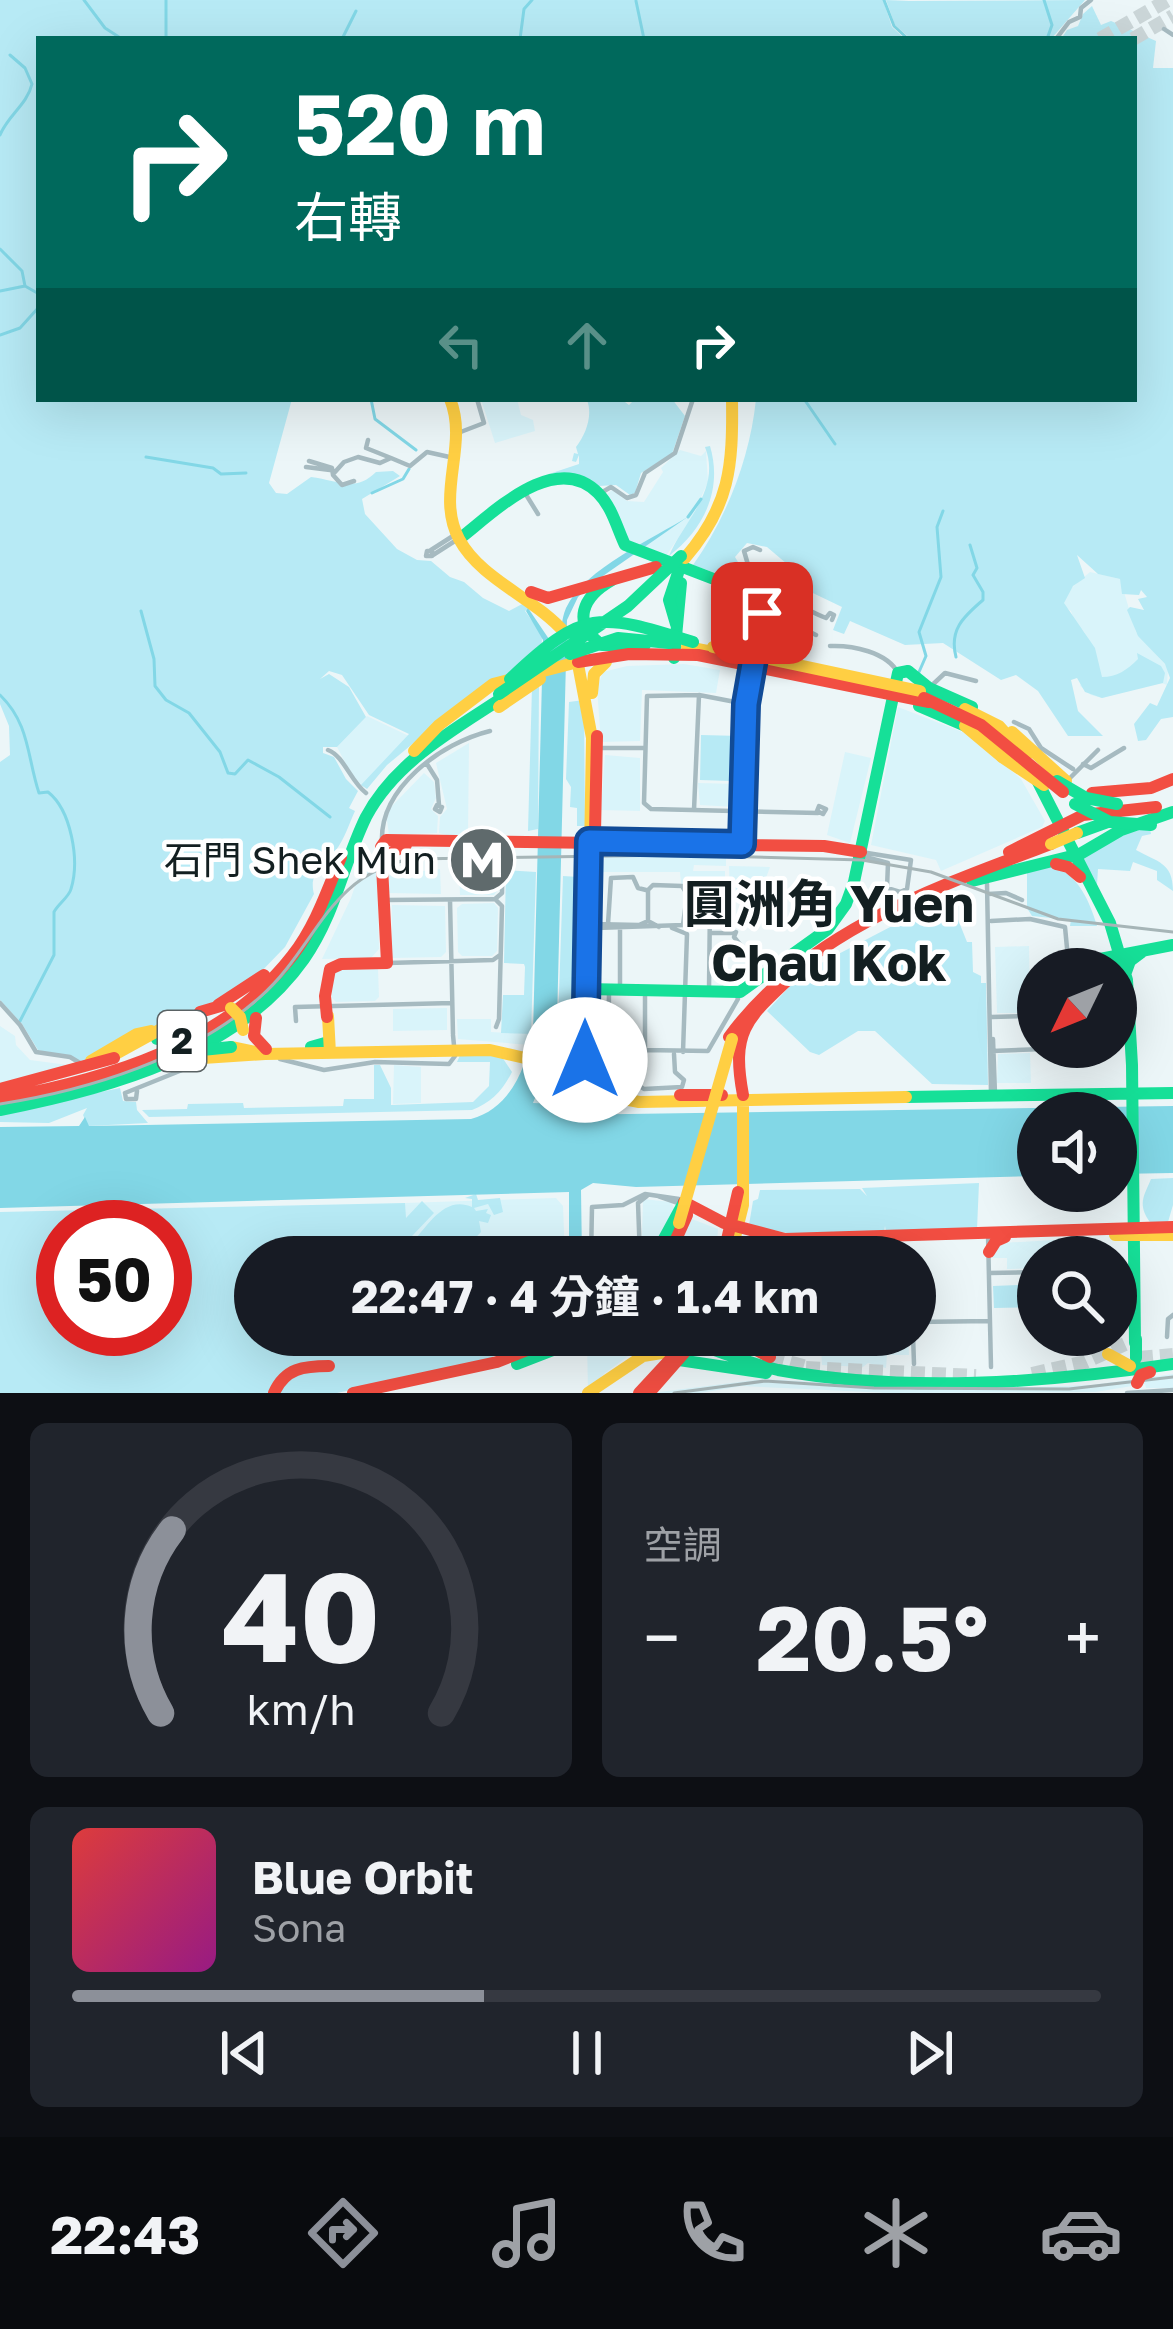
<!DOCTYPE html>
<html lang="zh-TW">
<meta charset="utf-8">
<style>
body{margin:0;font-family:"Golos Text","Noto Sans TC",sans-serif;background:#20242c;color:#f1f3f6;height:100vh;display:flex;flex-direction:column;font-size:45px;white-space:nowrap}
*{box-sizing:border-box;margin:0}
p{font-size:39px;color:#9ea1a6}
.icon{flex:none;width:66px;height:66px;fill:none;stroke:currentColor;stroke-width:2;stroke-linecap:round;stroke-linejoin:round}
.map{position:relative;height:1393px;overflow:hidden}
.details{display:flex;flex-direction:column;gap:30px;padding:30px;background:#0d0f14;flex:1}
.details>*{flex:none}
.top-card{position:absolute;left:36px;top:36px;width:1101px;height:366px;border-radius:0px;box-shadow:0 12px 48px #0002;background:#00695c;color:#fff;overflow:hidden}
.needle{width:78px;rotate:227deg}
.fabs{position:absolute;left:1017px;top:948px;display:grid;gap:24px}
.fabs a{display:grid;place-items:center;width:120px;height:120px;border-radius:50%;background:#171b24;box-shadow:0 12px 48px #0002;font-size:60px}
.speed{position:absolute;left:36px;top:1200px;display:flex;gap:24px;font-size:60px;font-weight:700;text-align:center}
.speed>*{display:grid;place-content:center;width:156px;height:156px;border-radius:50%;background:#171b24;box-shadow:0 12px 48px #0002;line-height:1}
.speed .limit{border:18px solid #d22;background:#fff;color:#111}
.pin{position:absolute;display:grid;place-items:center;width:102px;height:102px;color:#fff;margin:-51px;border-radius:24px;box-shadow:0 6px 18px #0006}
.me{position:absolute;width:132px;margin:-66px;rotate:0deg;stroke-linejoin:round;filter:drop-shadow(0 0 9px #0008)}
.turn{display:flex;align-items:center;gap:42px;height:252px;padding:0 60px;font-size:54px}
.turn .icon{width:156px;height:156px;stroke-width:2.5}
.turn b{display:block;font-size:84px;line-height:102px}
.lanes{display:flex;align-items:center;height:114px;padding:0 60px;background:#0003;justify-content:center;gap:60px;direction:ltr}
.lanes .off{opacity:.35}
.big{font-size:90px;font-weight:700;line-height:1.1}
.details .tile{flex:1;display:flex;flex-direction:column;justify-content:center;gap:18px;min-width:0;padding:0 42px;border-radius:18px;background:#20242c}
.details .dial{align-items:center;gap:0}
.dial svg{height:312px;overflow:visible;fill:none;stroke:#363941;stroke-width:7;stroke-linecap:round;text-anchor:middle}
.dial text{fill:#f1f3f6;stroke:none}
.song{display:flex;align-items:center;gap:36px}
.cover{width:144px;height:144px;border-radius:18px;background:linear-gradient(135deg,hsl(0 70% 55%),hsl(310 70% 35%))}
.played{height:12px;border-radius:6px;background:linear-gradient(90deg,#8c9099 40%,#363941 40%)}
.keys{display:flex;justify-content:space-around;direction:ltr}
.heat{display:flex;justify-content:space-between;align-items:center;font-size:66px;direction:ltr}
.details .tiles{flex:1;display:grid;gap:30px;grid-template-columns:1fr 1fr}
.tile:last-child{grid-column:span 2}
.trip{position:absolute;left:234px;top:1236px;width:702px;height:120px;border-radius:60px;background:#171b24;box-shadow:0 12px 48px #0002;font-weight:700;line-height:120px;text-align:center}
.menu{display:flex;height:192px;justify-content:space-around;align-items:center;background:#090b0e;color:#9ea1a6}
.menu .icon{width:84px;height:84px}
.menu .selected{color:#8c9099}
.menu b{font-size:54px;color:#f1f3f6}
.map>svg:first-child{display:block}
.built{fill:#d9f4fa}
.green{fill:#b7eaf5;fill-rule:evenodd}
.water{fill:#82d7e6}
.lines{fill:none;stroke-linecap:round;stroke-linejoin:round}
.stream{stroke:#82d7e6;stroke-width:3}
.highway-tunnel{stroke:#cbd6d8;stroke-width:14;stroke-dasharray:14 7;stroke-linecap:butt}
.street{stroke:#a6bac0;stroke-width:4.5}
.fast{stroke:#16e098;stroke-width:12}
.slow{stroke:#ffcf43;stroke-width:12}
.jam{stroke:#f24e42;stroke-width:12}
.rail{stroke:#a6b5b7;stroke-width:3}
.fast-bridge{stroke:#16e098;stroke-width:12}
.slow-bridge{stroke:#ffcf43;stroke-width:12}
.jam-bridge{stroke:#f24e42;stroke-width:12}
.route-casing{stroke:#114b97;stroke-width:30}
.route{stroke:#1a73e8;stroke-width:21}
.labels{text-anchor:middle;stroke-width:9;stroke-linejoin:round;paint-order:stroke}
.shield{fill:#fff;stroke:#5a6264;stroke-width:3}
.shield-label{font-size:36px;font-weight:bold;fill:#131f21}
.poi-label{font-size:39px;fill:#131f21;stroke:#fff;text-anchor:end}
.district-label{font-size:51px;font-weight:bold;fill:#131f21;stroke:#fff}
</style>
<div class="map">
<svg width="1173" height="1393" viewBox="0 0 1173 1393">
<rect width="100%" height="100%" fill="#ecf6f8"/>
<path class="built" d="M481 399H517L521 415 533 420 535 431 495 443Z
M680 450 701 456 706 451 708 482 692 517 666 556 628 543 606 495 612 490 627 501 644 502 663 472 661 468Z
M1090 572 1120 579 1136 632 1168 668 1167 685 1159 682 1102 698 1091 695 1080 686 1095 650 1083 630 1076 626 1071 611 1064 606 1062 596Z
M684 664 720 670 716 693 642 690 640 741 601 742 597 688 603 672 627 666Z
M898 707 970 735 1021 779 1045 821 1042 827 941 871 936 860 871 845Z
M367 716 411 737 363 787 349 770 337 747Z
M469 743 468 835H447L439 833 440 817 447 809 436 763Z
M845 752 871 758 850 843 827 835Z
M605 755 640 758V811L601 810Z
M424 773 434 782 436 798 431 809 438 816 437 833 389 835 387 820 390 808Z
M698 783 739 784V803L735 807 700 805Z
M605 854H726V866L694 865 693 871H725V894L690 891 681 883 680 872H603Z
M729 866 770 867 759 897H730Z
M459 868 497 869 498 890 494 895H460Z
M440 869 441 894 389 893V875Z
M377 870 379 949 371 958 322 959 351 898 360 871Z
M494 903 498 908 497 951 492 956H462L458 952 457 908 462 904Z
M392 905 445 906 446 952 441 957 392 958Z
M1029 946 1030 1013H997L995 947Z
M336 969H378L379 997 375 1001 336 1002 332 998V974Z
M447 1008V1030L393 1031V1009Z
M457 1019H491V1032L533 1034 530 1045 458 1039Z
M0 1026 15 1036 16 1045 30 1060 68 1065 0 1083Z
M1030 1053 1031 1083H997L998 1054Z
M394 1065 421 1067V1103L393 1104Z
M567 1080 589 1093 586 1107H531L544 1083 559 1089Z
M556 1198 563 1206 565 1257H367L405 1218V1203Z
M643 1199 671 1202 674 1208 661 1236 642 1237Z
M692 1219 718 1229 716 1257H669Z
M1055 1240 1056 1257H1038V1268L1007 1269V1258H992L1000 1243Z
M602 1335H657L605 1373 588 1391 587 1342Z
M836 1335 849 1340 857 1335H908L909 1355H887L886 1368 868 1363 863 1367 822 1365 821 1347H828Z
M1173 1374V1388H1146L1145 1384 1095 1392 889 1393 742 1386 700 1393H651L763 1379 908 1387H1035L1092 1385Z"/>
<path class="green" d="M0 0H883L892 27 905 39H39V399H292L269 483 276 493 287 494 311 477C337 480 355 493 376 472L393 471 400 476 362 499 365 514 397 549 417 560 431 561 450 577 464 582 483 598 509 611 526 602 532 607 525 611 542 635 541 669 474 693 387 765 367 789 361 785 409 734 369 715 342 675 329 671 320 679 329 674 349 687 366 717 337 747H323V753L334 757 346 779 358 791 349 808 355 811C349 824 344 840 336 850 325 867 308 871 314 894L285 947 250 983 216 1002 198 1007 182 1021 135 1031 82 1062 38 1050 22 1024 0 1000V762L10 755 9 726 0 704Z
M886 0 909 1 1085 0 1051 39H911L895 25Z
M1092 6 1101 25 1111 21 1156 41 1153 68H1173V717L1161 719 1146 740 1138 741 1134 724 1150 703 1157 706 1170 678 1165 664 1138 636 1127 610 1130 607 1144 610 1138 599 1147 597 1141 590 1139 595 1122 594 1120 579 1098 574 1077 555 1085 578 1073 586 1064 603 1095 648 1102 677C1117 677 1127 670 1138 659L1137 653 1161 666 1165 673 1163 683 1102 698 1085 692 1077 678 1071 680 1078 711 1103 736H1068L1038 691 1016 675 1001 680 943 643 905 645 850 621 844 634 833 630 842 607 794 584 800 575 767 547 747 543 735 557 752 586 693 565C727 517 750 458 756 399H1134V39H1061L1067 30 1078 26 1083 14Z
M565 399H621L629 405 635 399H672L685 416 672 454 641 473 635 493 630 495 616 485 599 486C583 473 569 471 549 474L579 464V455L576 462 572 461 574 453 578 454 576 447C586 434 593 415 587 400Z
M710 446C723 490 704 529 669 556 682 523 722 490 705 447Z
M539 684 538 829 528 831 532 687Z
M584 700 585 826H577V808L570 807 571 787 566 779 569 702Z
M701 735 741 736 740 756 732 757 731 781 700 780Z
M1150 829 1151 834 1142 836 1136 850C1157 862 1173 862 1173 891L1157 880V871L1133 862 1130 871 1098 869 1097 885 1083 859 1122 832Z
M1053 866C1078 874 1090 902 1097 926H1070L1071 920 1032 916 1027 908V871Z
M506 870 536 872 531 1034 501 1033 503 995H524L525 967 524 964 504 963Z
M563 876 579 877V883L583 884 581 1047 579 1061 572 1064 557 1053Z
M942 900 951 902 967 942H972L973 972 981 976V983H986L988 1085 932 1084 875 1031H858L819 1055 810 1052 767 1011 802 973Z
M461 1053 502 1057 512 1072C503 1090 491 1103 472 1110L149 1117 142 1110 187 1109 188 1104 243 1103 244 1108 343 1106 344 1099H374V1065H380L391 1088V1105L473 1102 489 1086 490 1062H457Z
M120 1088 123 1101 136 1102 137 1110 148 1123 88 1126 83 1115 87 1108 49 1123 0 1122V1113Z
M1173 1178V1205L1168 1222H1150C1137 1204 1144 1196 1151 1179Z
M979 1183 977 1229 886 1232 885 1226 884 1232 792 1234 749 1225 753 1201 758 1199 760 1190 860 1189 867 1196 862 1188Z
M476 1194 478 1200 500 1198 503 1212 494 1215 488 1204 474 1208 476 1211 488 1209 486 1213 491 1215 488 1223 479 1221 481 1232 457 1257H417L410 1245C428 1226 444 1195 472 1207V1199L465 1198Z
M422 1201 434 1213 392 1257H255V1335H492L493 1359 337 1393H0V1212L405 1203 406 1218ZM63 1227H165V1329H63Z
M1038 1284V1307L994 1308 993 1286Z"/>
<path class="water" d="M689 516 590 585 578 597 567 620 557 1021 553 1055 533 1103 557 1104 559 1115 1173 1106V1173L1116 1174V1113H1038V1176L636 1187 593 1183 581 1190 582 1257H569V1192L0 1208V1127L79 1126 85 1117 89 1126 471 1119C510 1109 525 1069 533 1034L543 640 526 611 528 608 553 645 558 646C561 634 561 620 566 608 585 568 653 539 689 516Z"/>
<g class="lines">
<path class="stream" d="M84 0 105 28 122 39
M166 0V39
M884 0 894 26 908 39
M1044 0 1052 25 1047 39
M636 1 644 39
M342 39 356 11
M520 39 524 9 532 0
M0 135C8 115 27 105 32 84L25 68 10 55
M0 249 22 271 25 286
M0 291 25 286 39 294
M0 335 20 328 39 307
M371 399 375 419 416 450
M804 399 835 444
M146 457 213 468 221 474 246 473
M372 493 403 479 409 469
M688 517 701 499
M141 611 154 659 155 686 166 700 189 713 220 752 228 773 235 774 248 760 279 777 330 817
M956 657C949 630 963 617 983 600V592L973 575 977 568 970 545
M919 672 926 656 919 632 941 577 937 527 943 511
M0 695C30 724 27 757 39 793L48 792C71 810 80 860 71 889 69 897 58 904 54 912V955L20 1021"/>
<path class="highway-tunnel" d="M1100 39 1168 0
M1133 39 1173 16
M770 1357 810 1368
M1139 1358 1173 1355
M806 1368 976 1376
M1032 1374 1085 1362 1125 1344"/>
<path class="street" d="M1164 29 1173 35
M1056 39 1069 22 1080 17 1081 8 1091 0
M458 433 484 423 477 399
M368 440 366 448 391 458
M309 461 332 468 333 475 342 485 354 481
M306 467 330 470
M335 472 344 462 358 457 380 463 391 458 410 466 427 452 454 458
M525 493 538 514
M599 494 611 487 627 498 636 495 645 473 675 453 693 399
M431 550 456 534
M427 551H432V556H426Z
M433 555 458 539
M756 590C780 592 803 609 826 618L830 613 834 615 832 620
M756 592 744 551 753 547 760 550
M716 610 762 625
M762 613 774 614 816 635
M830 646C852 645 887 652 898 673
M929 688 945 673 976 681
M751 705 699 695 647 696 644 803 651 809 818 813
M1014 722 1029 729 1041 748 1073 769
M597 748H645
M328 750C344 756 351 782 366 793
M427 764 437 780 439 805
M1083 764 1091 768 1124 748
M1068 780 1098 750
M437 805 442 807 440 812 435 809Z
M819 806 826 809 823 814 817 811Z
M694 810 699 695
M382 843C379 788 441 743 490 731
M861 852 911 860 907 889 900 892 887 888 888 863 862 856
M987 884 991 1093
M648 890 653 885 682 886 687 894 702 895 710 904 709 989
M988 894 1006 893 1022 900
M495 899 502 906 499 1019 496 1027
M495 899 502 893 503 843
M386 900 495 899
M450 900 453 1034
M648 920V890
M991 921 1030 919 1065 927 1069 969
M593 924 639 925 648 921 659 927
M608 924 611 878 633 877 638 888 646 890
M596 928 683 925 687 894
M672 928 687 934 683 1052
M736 932 734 937 764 974
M711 933H734
M388 963 493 960 500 955
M620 986V928
M609 992 608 1065 636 1070
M0 1003 20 1025 36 1052 70 1057 80 1063
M992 1017 1028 1016
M296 1021 295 1007 452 1003
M993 1039 995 1094
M645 1050 708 1051 738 999 736 993
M645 1050 636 1058 635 1083 644 1089 682 1087 684 1080 675 1072 674 1054
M645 1050V991
M992 1051 1100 1047
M280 1059 324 1070 375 1062 449 1064 455 1056 453 1035
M125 1093 197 1064
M125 1093 126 1099H136L137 1091
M658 1196 681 1204
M988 1234 991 1367
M883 1239 884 1257
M591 1257 592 1207 623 1205 645 1194 679 1199
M640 1257 638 1203 647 1196
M1059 1257 1060 1249 1086 1248 1090 1257
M989 1273 1038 1272
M915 1322 990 1321
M913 1335 914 1364
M1167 1337 1168 1319 1173 1315
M826 1341 831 1335
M1127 1393 1173 1390"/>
<path class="fast" d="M463 536C496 510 556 451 598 493 612 507 617 528 625 545L740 589 757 600 761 642 752 684
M612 580C582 597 571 623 602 645H645
M674 658 681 583
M919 706 968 727
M1038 782 1110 923 1127 980 1132 1065 1135 1343
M1077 833 1116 819
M972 881 1080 854 1121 830 1173 812
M1069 960 1100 959 1173 945
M1126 972 1130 961 1142 952
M585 989 740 992 828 929 846 904 854 882 898 673 908 671 929 688 972 707
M157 1039 173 1032 185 1035
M311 1047 325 1043
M906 1097 1173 1093
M0 1110C108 1089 237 1054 304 959 335 915 343 864 366 817 395 762 452 731 502 698
M654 1257 684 1202
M673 1335C708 1347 742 1362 778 1370 906 1393 1045 1383 1173 1364
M1136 1339V1358
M679 1360 766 1373
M517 1364 592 1335"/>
<path class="slow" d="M450 399C469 445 435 494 459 539 481 580 535 598 565 633
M685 558C730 506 733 466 732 399
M687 647 723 654
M577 659 592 738 586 1084
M592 693 594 674 606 662
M499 707 540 679
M965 709 999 726 1026 756
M965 726 1002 757
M1012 732 1066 781
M414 751 439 725 493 684 578 662
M328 1016 330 1053
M231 1047 265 1054 490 1050 538 1061 614 1097 639 1102 906 1097
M112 1056 161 1029
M188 1059 265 1054
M91 1061 137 1034 151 1031
M1115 1235H1173
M730 1257 743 1205V1096
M588 1393 643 1356 680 1350"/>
<path class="jam" d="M531 592 548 598 656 567
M578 662 629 654 698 655 929 702
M1092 793 1151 788 1173 779
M742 848 746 704 751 682
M1009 852 1083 815 1156 807
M389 854 406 845
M1056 864 1068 867 1080 877
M593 930 597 736
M1100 962 1114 969
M218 1005 264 975
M327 1017 325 996 330 969 341 964 387 963 381 847 386 840 824 846 861 852
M256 1018 254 1036 266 1049
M188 1033 200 1012 224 1005
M729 1037C806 932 933 888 1051 844
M590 1067 599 1083
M0 1089 114 1058
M680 1095H722
M743 1095C731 1031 746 1019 792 976
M0 1099C107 1079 222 1046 292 956 315 927 327 891 341 857
M684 1202 724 1223 785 1239 1173 1227
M989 1252 996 1241 1005 1237
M668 1257 687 1215
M723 1257 738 1192
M727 1335 770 1357
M274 1393C285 1368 304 1366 329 1366
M353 1393 497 1362 565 1335
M639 1393 677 1352
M649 1393 691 1345"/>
<path class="rail" d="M0 1104C89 1090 192 1058 260 997 317 947 327 875 411 859L678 855 862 860 931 872 1058 919 1173 932
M674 1393 765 1381 874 1388 1069 1389 1173 1377"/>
<path class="fast-bridge" d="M676 624 669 600 678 573
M570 654 618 638 669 643
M510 679C584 609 598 612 693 642
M499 694 628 606 681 556
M1057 781 1086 798 1117 804
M1075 804 1110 822 1151 825
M188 1033 191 1042 202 1050 231 1047"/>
<path class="slow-bridge" d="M713 647 920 691
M1002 757 1044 785
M1051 844 1077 833
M231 1008 240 1017 243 1030
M679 1223 732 1039
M691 1345 698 1335
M1108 1354 1130 1366"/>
<path class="jam-bridge" d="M924 698 981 725 1063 792
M1137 1383 1141 1375 1150 1372"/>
</g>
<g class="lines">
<g class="route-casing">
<path id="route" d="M585 1060 589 841 742 844 746 704 762 613"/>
</g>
<use href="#route" class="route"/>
</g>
<defs>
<g id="metro-disc" transform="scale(3.45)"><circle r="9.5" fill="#5f6a6c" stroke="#fff"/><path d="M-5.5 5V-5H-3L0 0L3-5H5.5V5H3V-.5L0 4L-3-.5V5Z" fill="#fff"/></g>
</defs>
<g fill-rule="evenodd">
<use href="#metro-disc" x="482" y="860"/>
</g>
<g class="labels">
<rect class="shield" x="158" y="1011" width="48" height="60" rx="9"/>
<g class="shield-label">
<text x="182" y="1054">2</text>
</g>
<g class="poi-label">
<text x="436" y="874">石門 Shek Mun</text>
</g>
<g class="district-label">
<text x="829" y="922">圓洲角 Yuen<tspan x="829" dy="59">Chau Kok</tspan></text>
</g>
</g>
</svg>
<div class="fabs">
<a><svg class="needle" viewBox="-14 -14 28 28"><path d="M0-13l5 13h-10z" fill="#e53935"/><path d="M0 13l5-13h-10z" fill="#9ea1a6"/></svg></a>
<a><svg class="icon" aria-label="sound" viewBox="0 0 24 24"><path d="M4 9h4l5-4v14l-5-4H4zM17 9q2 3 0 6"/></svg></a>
<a><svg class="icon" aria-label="search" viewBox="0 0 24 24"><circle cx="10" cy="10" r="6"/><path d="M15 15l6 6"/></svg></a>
</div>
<div class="speed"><div class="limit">50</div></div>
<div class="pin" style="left:762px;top:613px;background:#d93025"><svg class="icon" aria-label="arrive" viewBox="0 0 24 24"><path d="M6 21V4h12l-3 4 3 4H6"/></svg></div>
<svg class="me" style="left:585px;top:1060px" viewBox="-20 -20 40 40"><circle r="19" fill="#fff"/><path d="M0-13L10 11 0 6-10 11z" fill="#1a73e8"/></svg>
<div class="trip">22:47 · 4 分鐘 · 1.4 km</div>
<div class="top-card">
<div class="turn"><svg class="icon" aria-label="right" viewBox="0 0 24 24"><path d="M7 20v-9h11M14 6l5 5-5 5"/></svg><div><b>520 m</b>右轉</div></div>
<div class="lanes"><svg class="icon off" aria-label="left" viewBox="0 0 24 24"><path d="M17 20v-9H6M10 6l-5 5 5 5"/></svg><svg class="icon off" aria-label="ahead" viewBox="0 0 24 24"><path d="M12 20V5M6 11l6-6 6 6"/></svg><svg class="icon" aria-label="right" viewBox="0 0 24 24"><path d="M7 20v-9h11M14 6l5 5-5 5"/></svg></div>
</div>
</div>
<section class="details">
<div class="tiles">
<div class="tile dial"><svg viewBox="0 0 100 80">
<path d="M14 69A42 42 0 1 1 86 69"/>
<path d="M14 69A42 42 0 0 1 17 22" stroke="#8c9099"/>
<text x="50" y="56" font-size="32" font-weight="700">40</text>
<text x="50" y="72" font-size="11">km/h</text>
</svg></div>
<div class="tile"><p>空調</p>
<div class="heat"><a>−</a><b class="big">20.5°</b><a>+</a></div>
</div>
<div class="tile">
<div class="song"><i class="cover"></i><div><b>Blue Orbit</b><p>Sona</p></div></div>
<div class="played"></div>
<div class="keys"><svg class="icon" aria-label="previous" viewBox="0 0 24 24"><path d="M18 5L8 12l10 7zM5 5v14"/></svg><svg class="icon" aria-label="pause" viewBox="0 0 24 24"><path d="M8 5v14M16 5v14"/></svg><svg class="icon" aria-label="next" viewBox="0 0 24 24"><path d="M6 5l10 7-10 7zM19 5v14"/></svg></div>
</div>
</div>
</section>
<nav class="menu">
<b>22:43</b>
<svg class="icon selected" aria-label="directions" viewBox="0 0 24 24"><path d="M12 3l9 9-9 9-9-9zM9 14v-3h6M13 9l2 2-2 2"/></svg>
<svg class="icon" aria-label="music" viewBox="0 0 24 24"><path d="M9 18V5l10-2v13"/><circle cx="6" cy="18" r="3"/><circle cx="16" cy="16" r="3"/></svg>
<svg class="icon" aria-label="phone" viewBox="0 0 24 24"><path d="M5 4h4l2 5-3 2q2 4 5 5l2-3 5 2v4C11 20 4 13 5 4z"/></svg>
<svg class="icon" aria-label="climate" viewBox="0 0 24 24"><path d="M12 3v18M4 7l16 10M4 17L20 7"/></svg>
<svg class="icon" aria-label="car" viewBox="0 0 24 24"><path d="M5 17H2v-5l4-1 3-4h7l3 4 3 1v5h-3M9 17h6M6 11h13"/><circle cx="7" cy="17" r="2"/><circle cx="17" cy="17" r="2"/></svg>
</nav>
